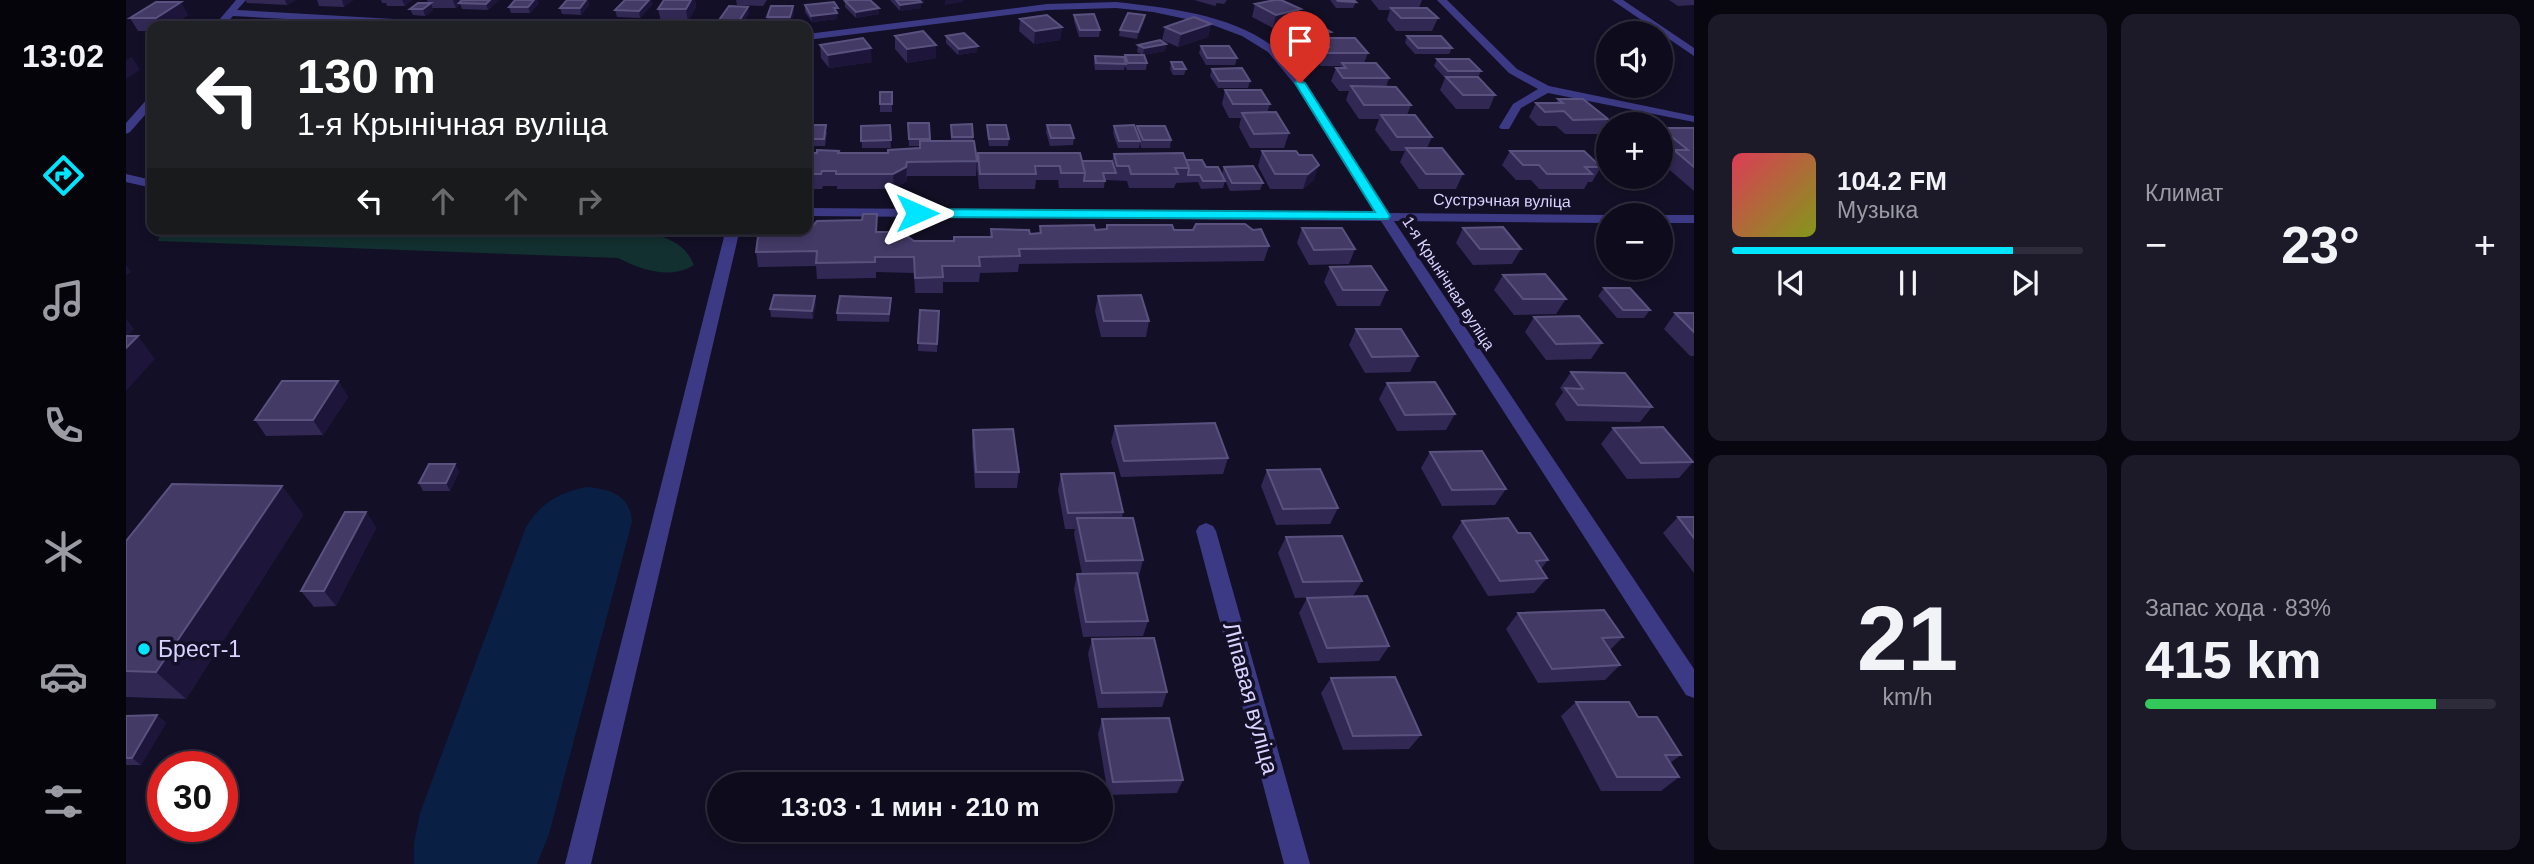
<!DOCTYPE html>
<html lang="ru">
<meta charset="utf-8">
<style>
body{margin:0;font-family:Arial,sans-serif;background:#1c1929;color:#f1f3f6;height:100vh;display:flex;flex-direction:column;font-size:26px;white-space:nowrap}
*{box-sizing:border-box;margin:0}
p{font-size:23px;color:#9b9ba3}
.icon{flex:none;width:38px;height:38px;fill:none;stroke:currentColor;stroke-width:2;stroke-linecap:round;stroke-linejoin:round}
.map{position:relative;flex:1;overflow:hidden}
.details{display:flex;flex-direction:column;gap:14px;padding:14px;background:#08060f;width:840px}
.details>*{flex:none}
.guide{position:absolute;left:21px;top:21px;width:665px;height:214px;border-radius:14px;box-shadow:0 4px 10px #0003,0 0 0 2px #2e2b3b;background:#202124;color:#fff;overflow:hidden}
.tools{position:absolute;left:1470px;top:21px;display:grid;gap:14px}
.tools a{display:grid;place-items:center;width:77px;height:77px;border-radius:50%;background:#0e0b1c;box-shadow:0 4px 10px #0003,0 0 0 2px #2e2b3b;font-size:35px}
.speed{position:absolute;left:21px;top:751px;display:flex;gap:14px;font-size:35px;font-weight:700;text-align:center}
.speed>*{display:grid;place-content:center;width:91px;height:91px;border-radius:50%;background:#0e0b1c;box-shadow:0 4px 10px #0003,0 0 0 2px #2e2b3b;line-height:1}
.speed .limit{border:10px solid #d22;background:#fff;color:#111}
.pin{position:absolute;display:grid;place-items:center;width:60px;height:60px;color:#fff;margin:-72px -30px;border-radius:50% 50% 50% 0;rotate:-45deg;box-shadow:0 0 7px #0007}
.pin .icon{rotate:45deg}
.me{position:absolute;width:77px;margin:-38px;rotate:90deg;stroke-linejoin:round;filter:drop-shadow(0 0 5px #0008)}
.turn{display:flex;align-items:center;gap:24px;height:147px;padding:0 35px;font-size:32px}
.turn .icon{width:91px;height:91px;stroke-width:2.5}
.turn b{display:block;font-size:49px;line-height:60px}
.lanes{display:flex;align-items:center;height:66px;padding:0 35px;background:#0003;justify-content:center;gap:35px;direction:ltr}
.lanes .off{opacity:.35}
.big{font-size:52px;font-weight:600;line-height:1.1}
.details .card{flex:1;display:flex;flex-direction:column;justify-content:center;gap:10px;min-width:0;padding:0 24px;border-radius:14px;background:#1c1929}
.details .dial{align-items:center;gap:0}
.dial b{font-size:91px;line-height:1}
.song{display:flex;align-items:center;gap:21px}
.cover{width:84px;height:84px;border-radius:10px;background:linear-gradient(135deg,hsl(350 70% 55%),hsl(70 70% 35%))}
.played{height:7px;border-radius:4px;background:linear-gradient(90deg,#00e5ff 80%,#2e2b3b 80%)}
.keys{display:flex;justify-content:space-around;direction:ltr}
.heat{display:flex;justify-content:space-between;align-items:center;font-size:38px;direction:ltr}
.charge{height:10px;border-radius:5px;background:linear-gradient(90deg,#34c759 83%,#2e2b3b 0)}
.details .tiles{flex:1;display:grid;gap:14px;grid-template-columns:repeat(2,1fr)}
.trip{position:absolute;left:581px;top:772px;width:406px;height:70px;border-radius:35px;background:#0e0b1c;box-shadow:0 4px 10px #0003,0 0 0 2px #2e2b3b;font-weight:600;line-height:70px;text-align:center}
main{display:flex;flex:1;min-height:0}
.tab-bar{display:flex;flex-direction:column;width:126px;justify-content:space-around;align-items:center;background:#06040b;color:#9b9ba3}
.tab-bar .icon{width:49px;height:49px}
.tab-bar .on{color:#00e5ff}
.tab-bar b{font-size:32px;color:#f1f3f6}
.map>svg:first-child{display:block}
.green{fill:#12302f}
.water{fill:#0a1f44}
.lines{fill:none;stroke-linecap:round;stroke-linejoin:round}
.minor{fill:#3d3a85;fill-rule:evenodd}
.wall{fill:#312854}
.shaded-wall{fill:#1d163a}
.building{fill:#433a66;stroke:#5a527e;stroke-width:2}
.route{fill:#00e5ff;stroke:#0095a6;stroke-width:2}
.poi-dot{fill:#00e5ff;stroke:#130f26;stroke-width:2.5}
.labels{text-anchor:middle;stroke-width:7;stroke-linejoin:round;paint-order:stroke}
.far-street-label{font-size:16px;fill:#d9d4ff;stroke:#130f26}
.near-poi-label{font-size:23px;fill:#d9d4ff;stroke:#130f26;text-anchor:start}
.near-street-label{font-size:23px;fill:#d9d4ff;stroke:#130f26}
</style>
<main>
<nav class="tab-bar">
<b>13:02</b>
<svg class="icon on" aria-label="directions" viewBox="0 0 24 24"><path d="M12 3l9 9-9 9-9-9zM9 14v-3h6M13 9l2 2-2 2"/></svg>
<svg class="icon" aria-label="music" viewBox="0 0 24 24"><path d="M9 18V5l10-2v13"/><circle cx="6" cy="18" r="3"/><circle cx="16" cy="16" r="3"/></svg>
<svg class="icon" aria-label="phone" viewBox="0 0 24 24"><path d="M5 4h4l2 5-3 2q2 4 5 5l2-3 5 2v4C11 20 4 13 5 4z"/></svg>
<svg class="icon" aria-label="climate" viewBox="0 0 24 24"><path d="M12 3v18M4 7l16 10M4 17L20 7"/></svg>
<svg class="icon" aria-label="car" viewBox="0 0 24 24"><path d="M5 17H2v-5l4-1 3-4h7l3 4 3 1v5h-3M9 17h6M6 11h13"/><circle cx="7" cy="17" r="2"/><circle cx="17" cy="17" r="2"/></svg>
<svg class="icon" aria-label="filters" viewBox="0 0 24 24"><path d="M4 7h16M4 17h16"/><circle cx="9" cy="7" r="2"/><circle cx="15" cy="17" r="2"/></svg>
</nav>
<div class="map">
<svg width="1568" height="864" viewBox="0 0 1568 864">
<rect width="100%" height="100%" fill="#130f26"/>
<path class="green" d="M48 229 516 231C540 238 558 241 568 265 544 280 516 270 492 258L32 241 36 230Z"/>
<path class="water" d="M460 487C485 489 504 495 506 522L423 834 411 864H288V843L294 813 400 527C415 503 432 493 460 487Z"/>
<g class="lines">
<path class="minor" d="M110 0H120L111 10 338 23 343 26H290L107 16 98 26H88Z
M1311 0H1321L1391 69 1423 86 1568 116V122L1422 93 1395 108 1383 129H1375L1373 127 1387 104 1412 89 1383 73Z
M1486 0H1497L1568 48V56Z
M990 2C1042 8 1104 14 1148 47 1169 63 1185 92 1199 114 1220 147 1242 180 1263 213L1483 215 1482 223 1268 221 1568 669V698L1560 695 1255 221 681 216V208L1249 213 1170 86 1142 52 1116 36 1084 24 1027 12 990 8 921 10 681 40V34L921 4Z
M26 97V107L4 132 0 134V123L22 98Z
M0 174 26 180V188L0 182Z
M1534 215H1568V223H1535Z
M600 229H614L465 864H439Z
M1080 523 1087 526 1090 531 1184 864H1158L1070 531 1073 526Z"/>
</g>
<path class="wall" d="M119 0H170L161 5 121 3Z
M191 0H227L218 7 193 6Z
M255 0H286L279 6H261L260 3H256Z
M301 0H373L362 10 336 9 334 4 330 8H306L307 10 299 16 287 15 284 9 302 3Z
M441 0H462L463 5 455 15 436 14 434 8Z
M499 0H525L526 5 514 18 491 17 489 10Z
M538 0H569L570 7 562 22H535L532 9Z
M610 0H641L637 6 611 5Z
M764 0H798V3L795 4V8L774 11Z
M1068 0H1101L1098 4 1091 3 1089 6Z
M1204 0H1228L1230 2 1227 8H1210Z
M1245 0H1296L1293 8 1312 18 1306 31H1270L1261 20 1264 10H1253Z
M1543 0H1568V5L1552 6Z
M719 1 753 8V14L730 18 719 7Z
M413 3 404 13H385L383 7Z
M1129 4 1171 22 1147 28 1126 17Z
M679 5 713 14 711 15V19L686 22 679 12Z
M667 6 668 13 664 24 642 23 641 17Z
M623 13 615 26H594L593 20Z
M62 15 44 26H26V31H12L4 18Z
M948 15 974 30 973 37H953L948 21Z
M894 19 936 27 934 40 908 44 893 31Z
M1018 22 1011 39 993 36 994 30Z
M1085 24 1082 37 1052 47 1036 40 1039 27Z
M1160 26 1203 38 1242 53 1238 63 1263 78 1260 87 1285 105 1281 115 1306 137 1301 148 1337 174 1330 189H1293L1274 162 1279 151H1265L1249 130 1253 119H1233L1220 100 1223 91H1213L1205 81 1210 68H1214L1215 66H1195L1190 60 1195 40 1175 43 1158 33Z
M769 36 810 58 781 63 769 49Z
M820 36 851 52 832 55 820 43Z
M1281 36 1326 48 1323 54H1289L1279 43Z
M1040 44 1039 51 1017 55 1011 52 1012 45Z
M694 45 746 62 703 68 695 58Z
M1075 46 1111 58 1109 65H1080L1073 53Z
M999 55 1021 63 1020 70H1001L999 66 998 70H969L968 63 969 56 998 58Z
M1311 59 1355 71 1352 77 1369 95 1363 109H1330L1314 90 1319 78 1308 66Z
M1045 62 1060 69 1058 75H1047L1044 69Z
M1086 69 1124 81 1122 88H1092L1084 76Z
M1099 90 1144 104 1141 113 1163 133 1158 148H1124L1113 127 1115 118H1103L1096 104Z
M754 92H766V112H754Z
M1432 99 1482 119 1473 134H1439L1430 126H1412L1403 117 1410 103H1430Z
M782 123H803L804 141H825V125L847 137 851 161 850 176H781L780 182 768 189H711V186H697L696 189H681V153L713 151V153H762L794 148V146H783Z
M681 125 701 132 699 146H681Z
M764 125 765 148H736L735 126Z
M861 125 883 139 882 146H863L861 133Z
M921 125 948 138 947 145 924 146 920 132Z
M988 126 1010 131 1011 126 1045 140 1044 148H1015L1014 143 1013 148H992L987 133Z
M1535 128H1568V191L1538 165 1543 157 1535 149Z
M1136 151H1170L1188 180 1177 189H1144L1132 166Z
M1384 151 1475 167 1466 182H1462L1458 189H1413L1405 180H1390L1376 165Z
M852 153 956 161H986L988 154 1060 160 1080 167 1099 181 1097 188 1075 189 1072 182 1050 183 1048 188H1003L1001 181 979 180 978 188H933L932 180H910L909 189H853L851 168Z
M1098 167 1137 183 1134 190 1104 191 1096 174Z
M981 225 1048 230 1143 246 1138 261 893 264 892 272 854 273 853 282H817V293H789L788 273 750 272V278L691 279 690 266 632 267 630 252 751 232 788 241H828L864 237 865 229 904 234 913 233 914 226 969 230 980 229Z
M1176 228 1229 249 1223 264 1183 265 1171 243Z
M1337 228 1395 249 1386 264 1347 265 1330 243Z
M1482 230V242L1478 238Z
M1204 267 1261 290 1254 306H1211L1198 282Z
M1377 275 1440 299 1430 314 1388 315 1368 290Z
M1478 288 1524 310 1518 318H1491L1472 296Z
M972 296 1023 321 1020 337H975L969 311Z
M690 304 687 319 645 317 644 309Z
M765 306 763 322 711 321V313Z
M794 310 813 311 811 352 792 351Z
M1549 313H1568V356H1564L1538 329Z
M1408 317 1476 343 1465 359 1420 360 1399 332Z
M1230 329 1292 356 1284 372 1239 373 1223 345Z
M1445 372 1526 407 1514 422 1440 421 1429 404 1437 392 1434 388Z
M212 381 222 397 197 435 140 436 129 420Z
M1261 383 1329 414 1320 430 1271 431 1253 399Z
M989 426 1102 458 1097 474 995 477 985 442Z
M1487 428 1567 462 1553 478 1501 479 1475 444Z
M847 430 893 472 891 488H849L846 446Z
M1304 452 1380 489 1369 505 1316 506 1295 468Z
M329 464 333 472 324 491H297L293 483Z
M1141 470 1212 508 1204 524 1150 525 1135 486Z
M935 474 997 512 996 518 1017 560 1013 576H1011L1022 621 1017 636 957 637 948 589 951 574H956L948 534 949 529H939L932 490Z
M156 486 177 515 60 699 0 697V541Z
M240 512 250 528 210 606 188 607 175 591Z
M1552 517H1568V573L1537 533Z
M1336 521 1392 533 1422 560 1415 569 1421 578 1408 593 1362 596 1326 537Z
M1160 537 1236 581 1227 596 1169 598 1152 553Z
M1181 598 1263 646 1253 661 1192 663 1173 613Z
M1392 613 1497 637 1484 650 1494 665 1479 680 1412 683 1380 629Z
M966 639 1041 692 1036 707 972 708 962 654Z
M1205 678 1295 735 1283 749 1217 750 1195 693Z
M1450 702 1512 717 1555 755 1544 763 1553 777 1535 791H1475L1435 716Z
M31 715 40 723 15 765H0V716Z
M976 719 1057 780 1051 793 982 795 972 734Z"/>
<path class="shaded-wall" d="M159 0H170L161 5Z
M216 0H227L218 7Z
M276 0H286L279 6Z
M327 0H339L333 3 334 4 330 8Z
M364 0H373L362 10 360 4Z
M408 0H412L413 3 404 13 402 7Z
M460 0H462L463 5 455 15 454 8Z
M523 0H525L526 5 514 18 513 11Z
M565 0H569L570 7 562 22 560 9Z
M791 0H798V3L795 4V8L774 11V5Z
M819 0H837V2L819 5Z
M55 2 62 15 44 26H34L30 18Z
M305 3 307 10 299 16 297 9Z
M667 6 668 13 664 24V17Z
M622 7 623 13 615 26H614L613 21Z
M708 8H712L713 14 711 15V19L686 22 685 16Z
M753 8V14L730 18V12Z
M1175 9 1171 22 1147 28 1150 15Z
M1019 15 1018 22 1011 39 1012 32Z
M1085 24 1082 37 1052 47 1055 34Z
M936 27 934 40 908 44 909 31Z
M1205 32 1203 39 1196 38 1195 40 1175 43 1177 36Z
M1040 44 1039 51 1017 55 1018 48Z
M810 45V58L781 63V49Z
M852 46 851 52 832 55 833 49Z
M745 48 746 62 703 68 702 55Z
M6 57 14 70 0 79V60Z
M781 162 780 182 768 189 767 174Z
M1193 165 1188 180 1177 189 1182 174Z
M0 265 5 272 0 276Z
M689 296 690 304 687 319 686 311Z
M0 319 8 329 0 337Z
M12 336 29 359 0 391V348Z
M212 381 222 397 197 435 187 420Z
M329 464 333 472 324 491 320 483Z
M156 486 177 515 60 699 30 672Z
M240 512 250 528 210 606 198 591Z
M31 715 40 723 15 765 6 758Z"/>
<path class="building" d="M336 0H364L360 4 333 3Z
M389 0H408L402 7H383Z
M441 0H460L454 8H434Z
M499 0H523L513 11 489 10Z
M538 0H565L560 9H532Z
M724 0H744L753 8 730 12 719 1Z
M770 0H793L795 2 774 5Z
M1149 0H1155L1175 9 1150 15 1129 4Z
M1211 0H1228L1230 2 1212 1Z
M30 2H55L30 18H4Z
M708 2 712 8H708L711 13 685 16 679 5Z
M292 3H305L297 9H284Z
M603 6 622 7 613 21 593 20Z
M645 6H667L664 17H641Z
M1265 8H1301L1312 18H1275Z
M1002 13 1019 15 1012 32 994 30Z
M968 14 974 30H954L948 15Z
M921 15 936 27 909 31 894 19Z
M1068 17 1085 24 1055 34 1039 27Z
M1188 22 1205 32 1177 36 1160 26Z
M157 25 180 26H156Z
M797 31 810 45 781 49 769 36Z
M838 33 852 46 833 49 820 36Z
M1281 36H1315L1326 48H1292Z
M737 38 745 48 702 55 694 45Z
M1196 38H1229L1242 53H1199L1194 47H1203Z
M1034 40 1040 44 1018 48 1012 45Z
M1075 46H1103L1111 58H1081Z
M999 55H1018L1021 63H1002Z
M969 56 998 57 1000 64 970 63Z
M1311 59H1343L1355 71H1322Z
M1045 62H1056L1060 69H1048Z
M1216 63H1250L1263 78H1217L1210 68H1220Z
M1116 68 1124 81H1093L1086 69Z
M1320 77H1352L1369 95H1337Z
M1225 86 1270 87 1285 105H1238Z
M1099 90H1135L1144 104H1107Z
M754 92H766V104H754Z
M1432 99H1457L1482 119 1447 120 1438 111 1419 112 1410 103H1437Z
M1150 112 1163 133 1128 134 1116 113Z
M1255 115H1289L1306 137H1271Z
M782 123H803L804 139H783Z
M846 124 847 137H826L825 125Z
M681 125H700L698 139H681Z
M764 125 765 140 735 141V126Z
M861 125H880L883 139H863Z
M921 125H944L948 138H925Z
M1008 125 1014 141H993L988 126Z
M1011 126H1039L1045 140H1017Z
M1535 128H1568V167L1548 150H1562Z
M794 141H848L851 161 781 162 780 167 767 174H710V171H696L695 174H681V153H691V150L713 151 712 153H762V150L794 148Z
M1280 148H1316L1337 174H1300Z
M1136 151H1170L1173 155H1186L1193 165 1182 174H1149Z
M1384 151H1458L1475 167H1459L1466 174H1421L1413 165H1397Z
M852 153H954L959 173H935L934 166H909L910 174H854Z
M1057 153 1063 168H1049L1052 174H1005L1003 166H991L988 154Z
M1060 160H1076L1080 167H1092L1099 181H1077L1074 175H1062L1063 168Z
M956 161H986L990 173H977L979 181H958L959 173Z
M1127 166 1137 183H1106L1098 167Z
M737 214H751L750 232H775L788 241H828V237H866L865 229 903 230 904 234 915 233 914 226 968 225 969 230 981 229V225H1046L1048 230H1067L1070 224H1119L1127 230 1135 229 1143 246 893 249 894 256 853 257 854 266H816L817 277 789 278 788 257H749V262L690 263 691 251 630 252 633 229H684L691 221 736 220Z
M1377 227 1395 249H1354L1337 228Z
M1176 228H1216L1229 249 1188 250Z
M1245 266 1261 290H1217L1204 267Z
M1419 274 1440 299H1397L1377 275Z
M1478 288H1504L1524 310H1497Z
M648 295 689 296 686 311 644 309Z
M1015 295 1023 321H978L972 296Z
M714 296 765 298 763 314 711 313Z
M794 310 813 311 811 344 792 343Z
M1549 313H1568V332Z
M1453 316 1476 343 1430 344 1408 317Z
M1230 329H1275L1292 356 1246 357Z
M0 336H12L0 348Z
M1445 372 1499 373 1526 407 1452 405 1439 388 1457 389Z
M156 381H212L187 420H129Z
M1309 382 1329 414 1279 415 1261 383Z
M1089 423 1102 458 998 461 989 426Z
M1537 427 1567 462 1515 463 1487 428Z
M887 429 893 472H850L847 430Z
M1356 451 1380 489 1326 490 1304 452Z
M303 464H329L320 483H293Z
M1194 469 1212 508 1157 509 1141 470Z
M988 473 997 512 942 513 935 474Z
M46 484 156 486 30 672 0 671V541Z
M219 512H240L198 591H175Z
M1552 517H1568V538Z
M951 518H1007L1017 560 960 561Z
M1382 518 1392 533H1404L1422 560 1410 561 1421 578 1374 581 1336 521Z
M1216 536 1236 581 1177 582 1160 537Z
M1011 573 1022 621 960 622 951 574Z
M1241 596 1263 646 1201 648 1181 598Z
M1478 610 1497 637 1476 638 1494 665 1426 669 1392 613Z
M1028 638 1041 692 976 693 966 639Z
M1269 677 1295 735 1227 736 1205 678Z
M1450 702H1503L1512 717H1531L1555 755H1539L1553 777H1491Z
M31 715 6 758H0V716Z
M1043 718 1057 780 987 782 976 719Z"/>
<path class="route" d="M1171 81 1179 83 1264 216 1262 219 791 217 785 213 791 209 1249 212 1169 83Z"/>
<circle class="poi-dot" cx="18" cy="649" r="7"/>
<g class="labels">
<g class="far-street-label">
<text transform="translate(1376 200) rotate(1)" y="6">Сустрэчная вуліца</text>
<text transform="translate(1323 283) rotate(57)" y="6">1-я Крынічная вуліца</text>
</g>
<g class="near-poi-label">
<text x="32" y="657">Брест-1</text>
</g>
<g class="near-street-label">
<text transform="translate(1125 698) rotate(75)" y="8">Ліпавая вуліца</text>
</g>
</g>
</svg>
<div class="tools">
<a><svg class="icon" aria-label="sound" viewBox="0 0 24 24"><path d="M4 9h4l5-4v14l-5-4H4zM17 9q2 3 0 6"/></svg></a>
<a>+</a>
<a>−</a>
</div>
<div class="speed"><div class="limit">30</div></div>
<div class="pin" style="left:1174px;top:83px;background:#d93025"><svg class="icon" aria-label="arrive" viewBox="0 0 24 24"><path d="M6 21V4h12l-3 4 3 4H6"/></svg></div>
<svg class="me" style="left:791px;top:213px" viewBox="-20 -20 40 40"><path d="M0-17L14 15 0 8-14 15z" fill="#00e5ff" stroke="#fff" stroke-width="4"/></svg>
<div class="trip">13:03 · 1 мин · 210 m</div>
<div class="guide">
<div class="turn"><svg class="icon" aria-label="left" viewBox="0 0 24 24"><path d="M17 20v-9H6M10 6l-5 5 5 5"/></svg><div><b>130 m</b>1-я Крынічная вуліца</div></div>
<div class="lanes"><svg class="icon" aria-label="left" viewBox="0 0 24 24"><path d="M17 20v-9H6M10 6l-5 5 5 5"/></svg><svg class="icon off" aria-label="ahead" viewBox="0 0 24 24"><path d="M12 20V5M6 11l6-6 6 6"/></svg><svg class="icon off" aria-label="ahead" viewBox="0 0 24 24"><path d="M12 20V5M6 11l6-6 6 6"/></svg><svg class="icon off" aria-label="right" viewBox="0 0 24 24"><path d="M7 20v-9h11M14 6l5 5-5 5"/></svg></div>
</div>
</div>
<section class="details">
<div class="tiles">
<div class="card">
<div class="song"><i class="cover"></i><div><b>104.2 FM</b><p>Музыка</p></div></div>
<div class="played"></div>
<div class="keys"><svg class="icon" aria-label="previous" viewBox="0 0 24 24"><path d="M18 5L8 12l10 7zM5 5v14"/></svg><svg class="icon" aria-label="pause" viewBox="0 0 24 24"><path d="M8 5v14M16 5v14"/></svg><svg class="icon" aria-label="next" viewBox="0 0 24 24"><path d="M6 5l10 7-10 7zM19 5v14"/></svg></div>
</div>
<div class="card"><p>Климат</p>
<div class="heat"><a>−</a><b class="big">23°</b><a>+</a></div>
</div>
<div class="card dial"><b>21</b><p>km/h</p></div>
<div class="card"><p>Запас хода · 83%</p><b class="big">415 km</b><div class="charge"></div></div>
</div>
</section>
</main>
